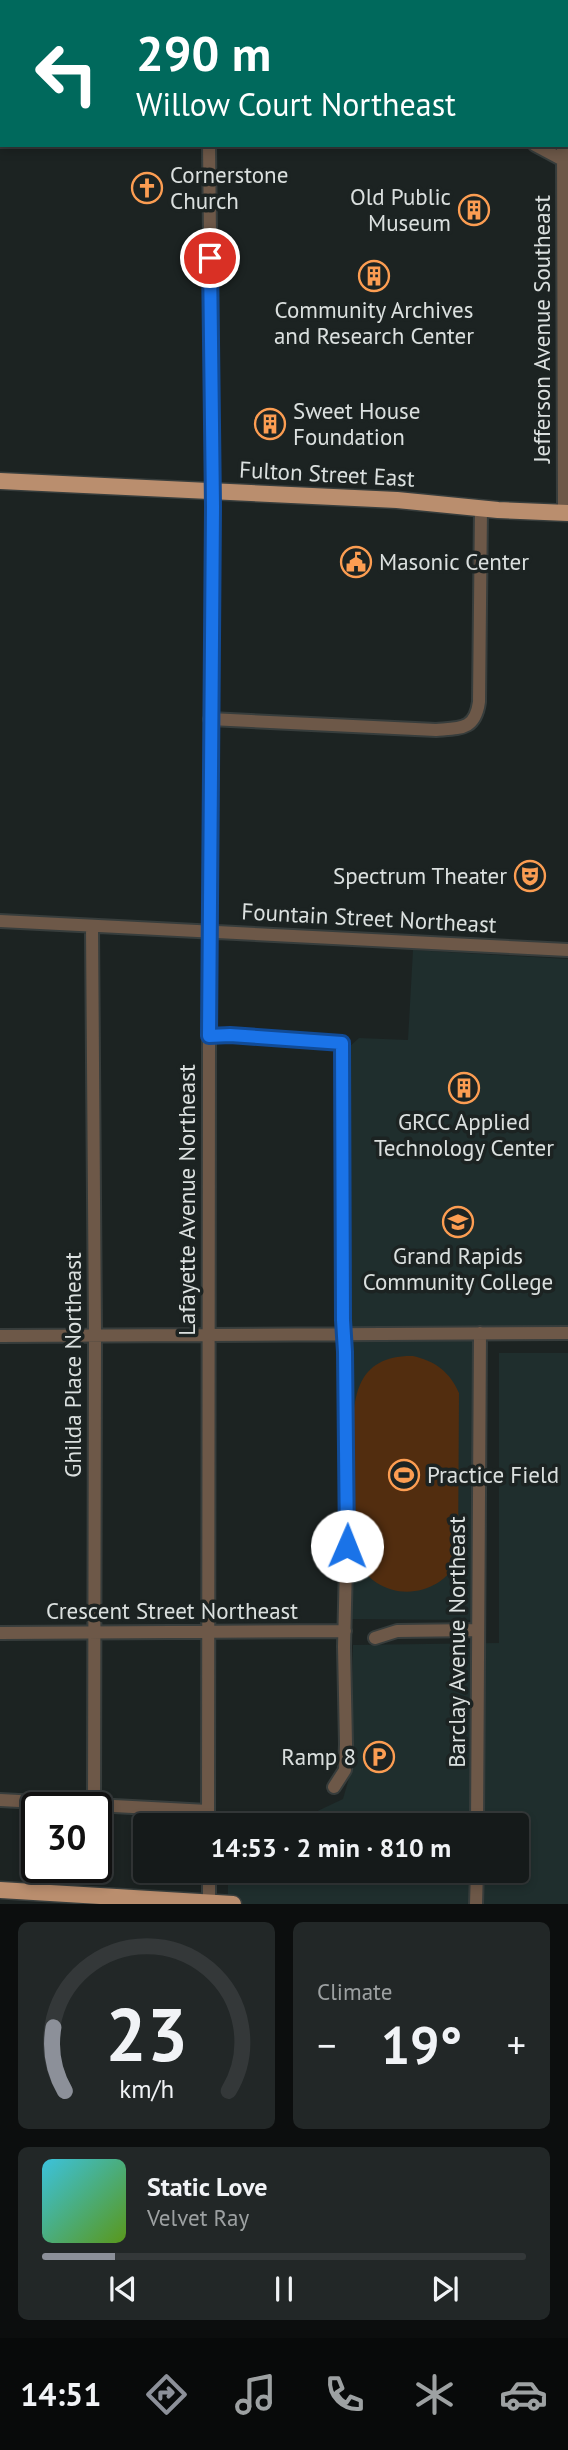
<!DOCTYPE html>
<meta charset="utf-8">
<style>
body{margin:0;font-family:"PT Sans",sans-serif;background:#222727;color:#f1f3f6;height:100vh;display:flex;flex-direction:column;font-size:26px;white-space:nowrap}
*{box-sizing:border-box;margin:0}
p{font-size:23px;color:#9da1a2}
.icon{flex:none;width:38px;height:38px;fill:none;stroke:currentColor;stroke-width:2;stroke-linecap:round;stroke-linejoin:round}
.map{position:relative;height:1904px;overflow:hidden}
.sheet{display:flex;flex-direction:column;gap:18px;padding:18px;background:#0c0e0e;flex:1}
.sheet>*{flex:none}
.banner{position:absolute;left:0px;top:0px;width:569px;height:147px;box-shadow:0 4px 10px #0003,0 0 0 2px #343839;background:#00695c;color:#fff;overflow:hidden}
.speed{position:absolute;left:21px;top:1792px;display:flex;gap:14px;font-size:35px;font-weight:700;text-align:center}
.speed>*{display:grid;place-content:center;width:91px;height:91px;border-radius:50%;background:#151a1a;box-shadow:0 4px 10px #0003,0 0 0 2px #343839;line-height:1}
.speed .limit{border:4px solid #111;border-radius:10px;background:#fff;color:#111}
.pin{position:absolute;display:grid;place-items:center;width:60px;height:60px;color:#fff;margin:-30px;border:4px solid #fff;border-radius:50%;box-shadow:0 2px 7px #0007}
.me{position:absolute;width:77px;margin:-38px;rotate:1deg;stroke-linejoin:round;filter:drop-shadow(0 0 5px #0008)}
.turn{display:flex;align-items:center;gap:24px;height:147px;padding:0 21px;font-size:32px}
.turn .icon{width:91px;height:91px;stroke-width:2.5}
.turn b{display:block;font-size:49px;line-height:60px}
.big{font-size:52px;font-weight:700;line-height:1.1}
.sheet .card{flex:1;display:flex;flex-direction:column;justify-content:center;gap:10px;min-width:0;padding:0 24px;border-radius:10px;background:#222727}
.sheet .dial{align-items:center;gap:0}
.dial svg{height:182px;overflow:visible;fill:none;stroke:#343839;stroke-width:7;stroke-linecap:round;text-anchor:middle}
.dial text{fill:#f1f3f6;stroke:none}
.song{display:flex;align-items:center;gap:21px}
.cover{width:84px;height:84px;border-radius:10px;background:linear-gradient(135deg,hsl(190 70% 55%),hsl(90 70% 35%))}
.played{height:7px;border-radius:4px;background:linear-gradient(90deg,#8c9099 15%,#343839 15%)}
.keys{display:flex;justify-content:space-around;direction:ltr}
.heat{display:flex;justify-content:space-between;align-items:center;font-size:38px;direction:ltr}
.sheet .tiles{flex:1;display:grid;gap:18px;grid-template-columns:1fr 1fr}
.card:last-child{grid-column:span 2}
.trip{position:absolute;left:133px;top:1813px;width:396px;height:70px;border-radius:7px;background:#151a1a;box-shadow:0 4px 10px #0003,0 0 0 2px #343839;font-weight:700;line-height:70px;text-align:center}
.dock{display:flex;height:112px;justify-content:space-around;align-items:center;background:#080a0a;color:#9da1a2}
.dock .icon{width:49px;height:49px}
.dock .active{color:#8c9099}
.dock b{font-size:32px;color:#f1f3f6}
.map>svg:first-child{display:block}
.built{fill:#1f2e2d}
.park{fill:#522d0f}
.lines{fill:none;stroke-linecap:round;stroke-linejoin:round}
.minor-casing{stroke:#373d3c;stroke-width:16}
.major-casing{stroke:#373d3c;stroke-width:19}
.minor{stroke:#6d5848;stroke-width:12}
.major{stroke:#ba8e6e;stroke-width:16}
.route-casing{stroke:#114b97;stroke-width:18}
.route{stroke:#1a73e8;stroke-width:12}
.labels{text-anchor:middle;stroke-width:7;stroke-linejoin:round;paint-order:stroke}
.poi-label{font-size:23px;fill:#dbe0df;stroke:#1c2322;text-anchor:start}
.street-label{font-size:23px;fill:#dbe0df;stroke:#1c2322}
</style>
<div class="map">
<svg width="568" height="1904" viewBox="0 0 568 1904">
<rect width="100%" height="100%" fill="#1c2322"/>
<path class="built" d="M317 0H550V2H316Z
M413 950 568 959V1333H480L479 1620 347 1619 348 1048 359 1038 408 1040Z
M499 1353H568V1904H228V1871H516V1825H229V1817L307 1816 343 1799 351 1771 353 1645 499 1643Z"/>
<path class="park" d="M413 1356C435 1361 450 1372 459 1393L458 1559C445 1590 405 1601 377 1583 364 1575 357 1560 353 1546 353 1517 353 1489 353 1460 353 1412 347 1355 413 1356Z"/>
<g class="lines">
<g class="minor-casing">
<path id="minor" d="M267 0 271 2
M8 2V0
M211 2V0
M563 2V0
M567 44H568
M0 124H2
M535 145 563 160
M563 145 564 513
M210 719 436 730C461 728 475 730 479 702L481 508
M0 921 568 950
M92 926 95 1334 94 1805
M209 1036 230 1035 342 1043 343 1320 345 1352 347 1523 344 1647 346 1744 345 1770 334 1787
M0 1336 568 1333
M0 1633 345 1631
M375 1638 397 1631 478 1630
M0 1800 208 1811
M208 1825 209 1048 213 507 209 145
M477 1825 480 1333
M209 1871V1904
M476 1904 477 1871"/>
</g>
<g class="major-casing">
<path id="major" d="M0 481 397 500 498 510 568 513
M0 1890 233 1904"/>
</g>
<use href="#minor" class="minor"/>
<use href="#major" class="major"/>
</g>
<g class="lines">
<g class="route-casing">
<path id="route" d="M210 258 213 507 209 1036 230 1035 342 1043 343 1320 345 1352 347 1546"/>
</g>
<use href="#route" class="route"/>
</g>
<defs>
<g id="church-ring" transform="scale(1.575)"><circle r="9.5" fill="#1c2322" stroke="#fc9d52" stroke-width="1.5"/><path d="M-1.2-6h2.4v3.5h3.3v2.4h-3.3V6h-2.4V-.1h-3.3v-2.4h3.3Z" fill="#fc9d52"/></g>
<g id="building-ring" transform="scale(1.575)"><circle r="9.5" fill="#1c2322" stroke="#fc9d52" stroke-width="1.5"/><path d="M-4-6H4V6H1V3H-1V6H-4ZM-2.5-4.3h1.7v1.8h-1.7ZM.8-4.3h1.7v1.8H.8ZM-2.5-1h1.7V.8h-1.7ZM.8-1h1.7V.8H.8Z" fill="#fc9d52"/></g>
<g id="civic-ring" transform="scale(1.575)"><circle r="9.5" fill="#1c2322" stroke="#fc9d52" stroke-width="1.5"/><path d="M-.6-6.5H3V-4.5H.6V-3L4-1V1h2V6H-6V1h2V-1L-.6-3ZM-1.2 2.5V6h2.4V2.5Z" fill="#fc9d52"/></g>
<g id="theatre-ring" transform="scale(1.575)"><circle r="9.5" fill="#1c2322" stroke="#fc9d52" stroke-width="1.5"/><path d="M-5-5.5Q0-4 5-5.5V0Q5 5 0 6Q-5 5-5 0ZM-3.3-2.5H-1v1.5H-3.3ZM1-2.5H3.3v1.5H1ZM-2.8 1Q0 5.5 2.8 1Z" fill="#fc9d52"/></g>
<g id="university-ring" transform="scale(1.575)"><circle r="9.5" fill="#1c2322" stroke="#fc9d52" stroke-width="1.5"/><path d="M0-5L7-2L0 1L-7-2ZM-4 1L0 2.5L4 1V4Q0 6-4 4Z" fill="#fc9d52"/></g>
<g id="stadium-ring" transform="scale(1.575)"><circle r="9.5" fill="#1c2322" stroke="#fc9d52" stroke-width="1.5"/><path d="M0-5a6.5 5 0 1 0 0 10a6.5 5 0 1 0 0-10ZM-3.5-1.8h7v3.6h-7Z" fill="#fc9d52"/></g>
<g id="parking-ring" transform="scale(1.575)"><circle r="9.5" fill="#1c2322" stroke="#fc9d52" stroke-width="1.5"/><path d="M-3.5-5.5H1a3.5 3.5 0 0 1 0 7H-1V5.5H-3.5ZM-1-3.4V-.6H.8a1.4 1.4 0 0 0 0-2.8Z" fill="#fc9d52"/></g>
</defs>
<g fill-rule="evenodd">
<use href="#church-ring" x="147" y="188"/>
<use href="#building-ring" x="474" y="210"/>
<use href="#building-ring" x="374" y="276"/>
<use href="#building-ring" x="270" y="424"/>
<use href="#civic-ring" x="356" y="562"/>
<use href="#theatre-ring" x="530" y="876"/>
<use href="#building-ring" x="464" y="1088"/>
<use href="#university-ring" x="458" y="1222"/>
<use href="#stadium-ring" x="404" y="1475"/>
<use href="#parking-ring" x="379" y="1757"/>
</g>
<g class="labels">
<g class="poi-label">
<text x="170" y="183">Cornerstone<tspan x="170" dy="26">Church</tspan></text>
<text x="451" y="205" text-anchor="end">Old Public<tspan x="451" dy="26">Museum</tspan></text>
<text x="374" y="318" text-anchor="middle">Community Archives<tspan x="374" dy="26">and Research Center</tspan></text>
<text x="293" y="419">Sweet House<tspan x="293" dy="26">Foundation</tspan></text>
<text x="379" y="570">Masonic Center</text>
<text x="507" y="884" text-anchor="end">Spectrum Theater</text>
<text x="464" y="1130" text-anchor="middle">GRCC Applied<tspan x="464" dy="26">Technology Center</tspan></text>
<text x="458" y="1264" text-anchor="middle">Grand Rapids<tspan x="458" dy="26">Community College</tspan></text>
<text x="427" y="1483">Practice Field</text>
<text x="356" y="1765" text-anchor="end">Ramp 8</text>
</g>
<g class="street-label">
<text transform="translate(542 329) rotate(-90)" y="8">Jefferson Avenue Southeast</text>
<text transform="translate(327 474) rotate(3)" y="8">Fulton Street East</text>
<text transform="translate(369 918) rotate(3)" y="8">Fountain Street Northeast</text>
<text transform="translate(187 1200) rotate(-90)" y="8">Lafayette Avenue Northeast</text>
<text transform="translate(73 1365) rotate(-90)" y="8">Ghilda Place Northeast</text>
<text x="172" y="1619">Crescent Street Northeast</text>
<text transform="translate(457 1642) rotate(-90)" y="8">Barclay Avenue Northeast</text>
</g>
</g>
</svg>
<div class="speed"><div class="limit">30</div></div>
<div class="pin" style="left:210px;top:258px;background:#d93025"><svg class="icon" aria-label="arrive" viewBox="0 0 24 24"><path d="M6 21V4h12l-3 4 3 4H6"/></svg></div>
<svg class="me" style="left:347px;top:1546px" viewBox="-20 -20 40 40"><circle r="19" fill="#fff"/><path d="M0-13L10 11 0 6-10 11z" fill="#1a73e8"/></svg>
<div class="trip">14:53 · 2 min · 810 m</div>
<div class="banner">
<div class="turn"><svg class="icon" aria-label="left" viewBox="0 0 24 24"><path d="M17 20v-9H6M10 6l-5 5 5 5"/></svg><div><b>290 m</b>Willow Court Northeast</div></div>
</div>
</div>
<section class="sheet">
<div class="tiles">
<div class="card dial"><svg viewBox="0 0 100 80">
<path d="M14 69A42 42 0 1 1 86 69"/>
<path d="M14 69A42 42 0 0 1 9 41" stroke="#8c9099"/>
<text x="50" y="56" font-size="32" font-weight="700">23</text>
<text x="50" y="72" font-size="11">km/h</text>
</svg></div>
<div class="card"><p>Climate</p>
<div class="heat"><a>−</a><b class="big">19°</b><a>+</a></div>
</div>
<div class="card">
<div class="song"><i class="cover"></i><div><b>Static Love</b><p>Velvet Ray</p></div></div>
<div class="played"></div>
<div class="keys"><svg class="icon" aria-label="previous" viewBox="0 0 24 24"><path d="M18 5L8 12l10 7zM5 5v14"/></svg><svg class="icon" aria-label="pause" viewBox="0 0 24 24"><path d="M8 5v14M16 5v14"/></svg><svg class="icon" aria-label="next" viewBox="0 0 24 24"><path d="M6 5l10 7-10 7zM19 5v14"/></svg></div>
</div>
</div>
</section>
<nav class="dock">
<b>14:51</b>
<svg class="icon active" aria-label="directions" viewBox="0 0 24 24"><path d="M12 3l9 9-9 9-9-9zM9 14v-3h6M13 9l2 2-2 2"/></svg>
<svg class="icon" aria-label="music" viewBox="0 0 24 24"><path d="M9 18V5l10-2v13"/><circle cx="6" cy="18" r="3"/><circle cx="16" cy="16" r="3"/></svg>
<svg class="icon" aria-label="phone" viewBox="0 0 24 24"><path d="M5 4h4l2 5-3 2q2 4 5 5l2-3 5 2v4C11 20 4 13 5 4z"/></svg>
<svg class="icon" aria-label="climate" viewBox="0 0 24 24"><path d="M12 3v18M4 7l16 10M4 17L20 7"/></svg>
<svg class="icon" aria-label="car" viewBox="0 0 24 24"><path d="M5 17H2v-5l4-1 3-4h7l3 4 3 1v5h-3M9 17h6M6 11h13"/><circle cx="7" cy="17" r="2"/><circle cx="17" cy="17" r="2"/></svg>
</nav>
